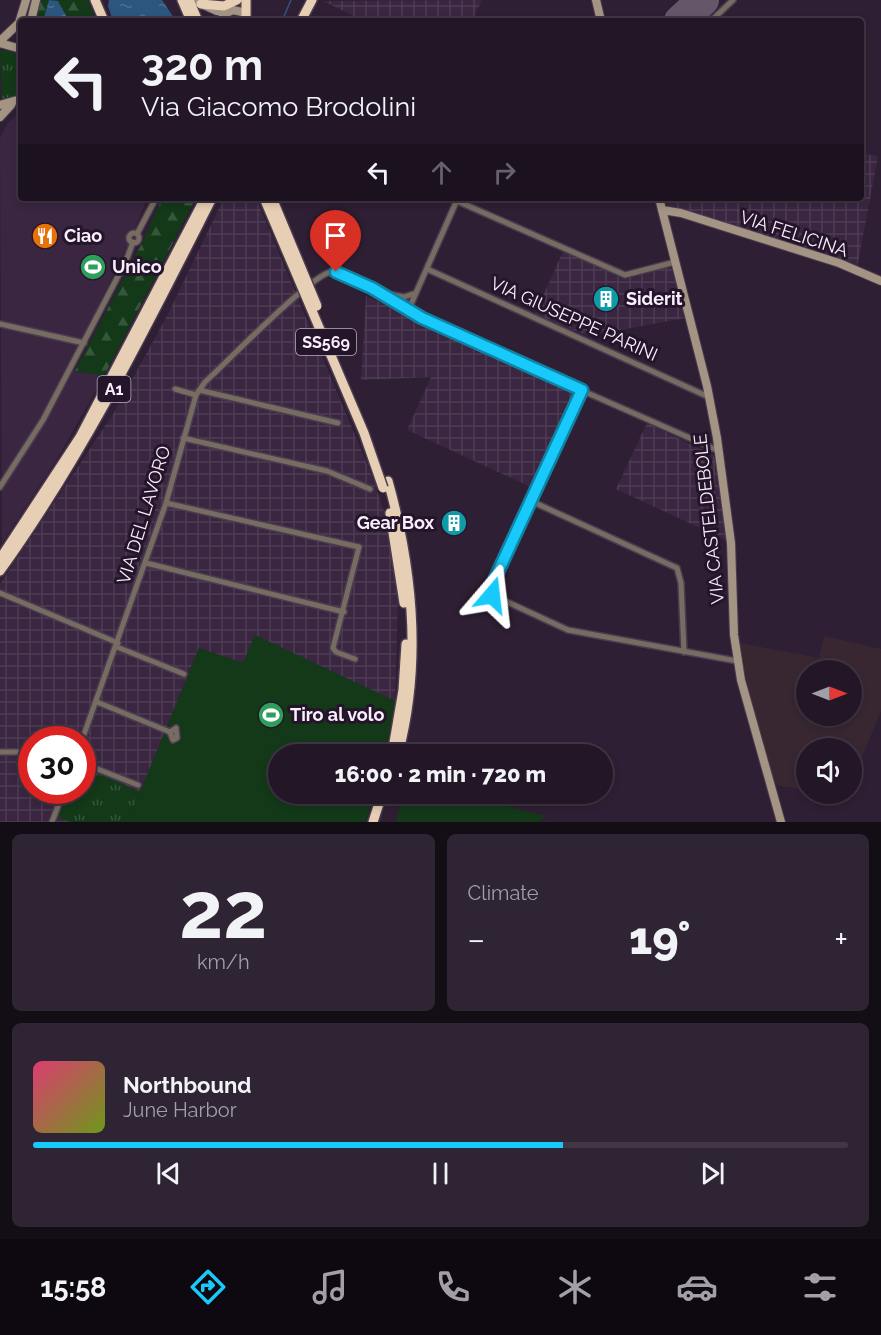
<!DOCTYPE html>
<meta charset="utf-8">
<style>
body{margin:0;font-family:Raleway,sans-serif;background:#2f2433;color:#f1f3f6;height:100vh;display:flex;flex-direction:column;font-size:22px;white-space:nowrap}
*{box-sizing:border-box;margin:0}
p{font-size:20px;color:#a39fa7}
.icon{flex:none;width:33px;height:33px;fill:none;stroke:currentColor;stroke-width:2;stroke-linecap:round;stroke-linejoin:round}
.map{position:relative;height:822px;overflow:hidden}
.sheet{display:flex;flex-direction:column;gap:12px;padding:12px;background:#130d15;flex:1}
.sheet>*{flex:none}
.hud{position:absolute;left:18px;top:18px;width:846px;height:183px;border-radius:6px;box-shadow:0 3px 9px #0003,0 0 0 2px #403644;background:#231727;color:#f1f3f6;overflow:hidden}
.needle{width:39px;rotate:90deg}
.buttons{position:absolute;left:796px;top:660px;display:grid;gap:12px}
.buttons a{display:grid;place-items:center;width:66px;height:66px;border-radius:50%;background:#231727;box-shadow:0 3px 9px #0003,0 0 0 2px #403644;font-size:30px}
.speed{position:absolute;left:18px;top:726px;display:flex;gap:12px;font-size:30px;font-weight:700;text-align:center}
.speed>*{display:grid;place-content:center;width:78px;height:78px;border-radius:50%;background:#231727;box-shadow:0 3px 9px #0003,0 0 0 2px #403644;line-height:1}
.speed .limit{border:9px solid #d22;background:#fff;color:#111}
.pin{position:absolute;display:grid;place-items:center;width:51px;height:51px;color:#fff;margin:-62px -26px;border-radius:50% 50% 50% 0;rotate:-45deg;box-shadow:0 0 6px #0007}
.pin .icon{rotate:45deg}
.me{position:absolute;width:66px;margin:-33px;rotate:17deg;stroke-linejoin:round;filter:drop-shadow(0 0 4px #0008)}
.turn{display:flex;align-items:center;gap:21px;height:126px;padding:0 24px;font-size:27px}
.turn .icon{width:78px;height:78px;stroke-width:2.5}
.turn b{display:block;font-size:42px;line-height:51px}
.lanes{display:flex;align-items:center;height:57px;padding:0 24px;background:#0003;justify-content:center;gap:30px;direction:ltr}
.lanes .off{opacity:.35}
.big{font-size:45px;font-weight:800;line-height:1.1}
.sheet .widget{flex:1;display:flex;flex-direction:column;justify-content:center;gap:9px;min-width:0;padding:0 21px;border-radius:9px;background:#2f2433}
.sheet .dial{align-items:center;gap:0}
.dial b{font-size:78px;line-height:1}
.song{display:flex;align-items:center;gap:18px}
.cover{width:72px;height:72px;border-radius:9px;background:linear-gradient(135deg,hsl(340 70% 55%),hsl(80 70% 35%))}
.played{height:6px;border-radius:3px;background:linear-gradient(90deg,#17cafb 65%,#403644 65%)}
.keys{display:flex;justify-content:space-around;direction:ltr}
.heat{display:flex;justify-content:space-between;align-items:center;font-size:33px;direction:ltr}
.sheet .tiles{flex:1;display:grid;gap:12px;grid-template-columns:1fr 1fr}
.widget:last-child{grid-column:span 2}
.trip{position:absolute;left:268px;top:744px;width:345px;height:60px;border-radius:30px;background:#231727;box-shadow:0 3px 9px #0003,0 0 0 2px #403644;font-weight:800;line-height:60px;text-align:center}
.tabs{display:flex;height:96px;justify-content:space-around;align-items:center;background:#0e0910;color:#a39fa7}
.tabs .icon{width:42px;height:42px}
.tabs .current{color:#17cafb}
.tabs b{font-size:27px;color:#f1f3f6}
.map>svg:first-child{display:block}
.built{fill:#3a2641}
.industrial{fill:url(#industrial-grid);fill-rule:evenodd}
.education{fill:#382731;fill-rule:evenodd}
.grass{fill:url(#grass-tufts)}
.forest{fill:url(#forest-firs)}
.pitch{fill:#133919}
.water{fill:url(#water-ripples)}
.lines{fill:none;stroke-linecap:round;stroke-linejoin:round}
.stream{stroke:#2d567e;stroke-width:1.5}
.runway{stroke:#65566a;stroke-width:32}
.street-casing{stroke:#4b3c50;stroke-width:8}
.secondary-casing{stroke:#4b3c50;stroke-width:10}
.highway-casing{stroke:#4b3c50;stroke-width:12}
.street{stroke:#766c61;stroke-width:5}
.secondary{stroke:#a39483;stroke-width:8}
.highway{stroke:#e6cfb4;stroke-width:9}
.highway-bridge-casing{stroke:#4b3c50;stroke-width:12;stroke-linecap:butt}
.highway-bridge{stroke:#e6cfb4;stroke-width:9}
.route-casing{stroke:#0f83a3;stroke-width:15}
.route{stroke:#17cafb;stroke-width:10}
.labels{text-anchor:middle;stroke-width:6;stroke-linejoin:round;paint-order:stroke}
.shield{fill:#25152a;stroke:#baaebe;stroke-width:1.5}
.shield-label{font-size:16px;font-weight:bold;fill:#faeffe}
.street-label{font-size:18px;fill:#faeffe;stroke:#25152a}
.poi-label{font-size:18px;font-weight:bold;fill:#faeffe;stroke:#25152a;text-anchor:start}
</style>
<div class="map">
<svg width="881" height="822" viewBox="0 0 881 822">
<defs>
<pattern id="industrial-grid" width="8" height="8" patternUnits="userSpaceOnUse" patternTransform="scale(1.5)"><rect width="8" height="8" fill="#3a2641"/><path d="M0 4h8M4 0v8" fill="none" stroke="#4e3b54"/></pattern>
<pattern id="grass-tufts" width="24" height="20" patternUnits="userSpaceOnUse" patternTransform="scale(1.5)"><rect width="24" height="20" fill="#133919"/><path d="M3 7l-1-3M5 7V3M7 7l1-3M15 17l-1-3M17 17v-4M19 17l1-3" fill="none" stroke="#36563c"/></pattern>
<pattern id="forest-firs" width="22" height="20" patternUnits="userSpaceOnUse" patternTransform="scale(1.5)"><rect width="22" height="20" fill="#133919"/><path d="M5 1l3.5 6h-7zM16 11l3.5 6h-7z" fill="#36563c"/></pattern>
<pattern id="water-ripples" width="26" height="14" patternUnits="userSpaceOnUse" patternTransform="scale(1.5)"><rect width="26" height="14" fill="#2d567e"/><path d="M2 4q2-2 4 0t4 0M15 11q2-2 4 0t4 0" fill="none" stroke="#4c6f91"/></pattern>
</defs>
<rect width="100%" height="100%" fill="#2f1f34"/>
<path class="built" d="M21 111V198H147L133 234 68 369 104 376 57 459 2 543 0 138 8 123Z"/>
<path class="industrial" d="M482 0 472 21H364L323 1Z
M861 153 878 156 857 268 821 253 668 206 664 198H861Z
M224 198H256L372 476 386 517 398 600 395 701 255 636 243 663 199 648 128 822H0V584L113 414 167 316ZM32 740H82V790H32Z
M563 251 623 279 671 266 685 318 588 336 535 314Z
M366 296 576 392 533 488 407 430 431 377 361 380Z
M647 423 713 455 717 463 726 540 616 489Z"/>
<path class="education" d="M824 636 881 649V711L852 781V748H807V790L774 785 752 710 740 643 819 658ZM807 670H852V716H807Z"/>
<path class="grass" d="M0 50 11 51 21 58V91L10 98 2 99Z
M83 767 141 792 128 822H70L58 817 69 791 82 790Z"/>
<path class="forest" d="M40 0H88L96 21H36Z
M162 198H196L104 376 75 371 143 241Z"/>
<path class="pitch" d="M255 635 395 701 385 754H279V794H374L366 822H128L199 648 243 663Z
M403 794H456L546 816 537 822H396Z"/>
<path class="water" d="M49 0 58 1 69 21H43Z
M109 0H162L176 21H113L108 6Z"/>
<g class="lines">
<path class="stream" d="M282 21 291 0"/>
<path class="runway" d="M680 21 703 0"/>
<g class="street-casing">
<path id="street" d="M711 21 733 0
M457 201 625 275 675 262
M129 238a5 5 0 1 1 10 0a5 5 0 1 1-10 0Z
M137 234 156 198
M427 269 709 397
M382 293 404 297 416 293
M408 311 457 200
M0 324 84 343
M175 389 196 395
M199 390 338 423
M582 390 491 587 492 595 568 630 737 661
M183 438 327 471 370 489
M0 487 43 420 126 261 133 242
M531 501 677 568 681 583 684 652
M166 503 359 547 333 648 336 652 355 659
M146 563 344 612
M0 593 118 643
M117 647 184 674
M97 702 170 732 176 728 177 738 173 740 170 732
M82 740 166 503 196 395 205 382C225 364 312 274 331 272 352 270 399 307 420 317 518 364 619 406 719 451
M0 752H32
M82 763 138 785
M52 822 64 790"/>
</g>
<g class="secondary-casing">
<path id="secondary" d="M193 0 217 11 230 10
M596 0 601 21
M31 21 36 0
M220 21 224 14 233 10 242 12 247 20
M0 41 19 23 26 0
M0 43 21 49
M0 105 21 99
M0 117 11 105
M659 198 707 386 717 438 731 543 734 635 741 680 781 822
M662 210 681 213 839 263 881 281"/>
</g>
<g class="highway-casing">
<path id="highway" d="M95 0 104 21
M182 0 191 21
M189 0 198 21
M201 4 224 6 237 0
M246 17V0
M301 21 312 0
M388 481C413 570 422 664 398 754
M390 513 404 603
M0 559 80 437 205 198
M0 571C84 454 147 326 212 198
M392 754 403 690 406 644
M373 822 382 794"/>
</g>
<use href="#street" class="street"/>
<use href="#secondary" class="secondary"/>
<use href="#highway" class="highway"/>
<g class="highway-bridge-casing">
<path id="highway-bridge" d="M264 198 364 433 383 488
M272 198 317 306"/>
</g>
<use href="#highway-bridge" class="highway-bridge"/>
</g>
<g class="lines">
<g class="route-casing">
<path id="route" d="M336 272 372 288 422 318 582 390 491 587 492 595"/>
</g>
<use href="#route" class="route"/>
</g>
<defs>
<g id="restaurant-disc" transform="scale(1.35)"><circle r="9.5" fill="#e8710a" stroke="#25152a"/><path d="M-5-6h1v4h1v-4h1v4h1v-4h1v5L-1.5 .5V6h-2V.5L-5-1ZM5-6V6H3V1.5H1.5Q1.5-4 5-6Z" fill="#fff"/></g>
<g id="stadium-disc" transform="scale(1.35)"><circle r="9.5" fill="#2e9e5b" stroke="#25152a"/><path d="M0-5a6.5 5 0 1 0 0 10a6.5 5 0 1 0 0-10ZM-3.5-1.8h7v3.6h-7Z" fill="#fff"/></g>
<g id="building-disc" transform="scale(1.35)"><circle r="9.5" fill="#0f9aa8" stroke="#25152a"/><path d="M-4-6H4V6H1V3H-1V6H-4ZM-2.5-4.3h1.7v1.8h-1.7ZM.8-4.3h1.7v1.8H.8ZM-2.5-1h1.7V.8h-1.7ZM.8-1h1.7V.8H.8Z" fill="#fff"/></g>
</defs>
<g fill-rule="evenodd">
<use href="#restaurant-disc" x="45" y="236"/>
<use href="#stadium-disc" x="93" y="267"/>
<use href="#building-disc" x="606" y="299"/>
<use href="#building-disc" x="454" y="523"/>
<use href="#stadium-disc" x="271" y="715"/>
</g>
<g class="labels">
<g class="shield">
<rect x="296" y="329" width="60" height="26" rx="4.5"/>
<rect x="97.5" y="376" width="33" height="26" rx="4.5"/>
</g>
<g class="shield-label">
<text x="326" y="348">SS569</text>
<text x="114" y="395">A1</text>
</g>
<g class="street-label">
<text transform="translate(794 234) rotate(18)" y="6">VIA FELICINA</text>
<text transform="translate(574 319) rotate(24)" y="6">VIA GIUSEPPE PARINI</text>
<text transform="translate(144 515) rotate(-73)" y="6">VIA DEL LAVORO</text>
<text transform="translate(709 519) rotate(-96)" y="6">VIA CASTELDEBOLE</text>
</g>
<g class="poi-label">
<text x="64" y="242">Ciao</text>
<text x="112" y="273">Unico</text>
<text x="626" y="305">Siderit</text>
<text x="434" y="529" text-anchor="end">Gear Box</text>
<text x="290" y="721">Tiro al volo</text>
</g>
</g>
</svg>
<div class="buttons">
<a><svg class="needle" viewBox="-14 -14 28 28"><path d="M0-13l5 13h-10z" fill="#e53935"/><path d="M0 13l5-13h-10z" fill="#a39fa7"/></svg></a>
<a><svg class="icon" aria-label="sound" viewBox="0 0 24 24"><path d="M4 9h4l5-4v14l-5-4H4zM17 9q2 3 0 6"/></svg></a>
</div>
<div class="speed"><div class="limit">30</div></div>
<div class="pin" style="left:336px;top:272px;background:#d93025"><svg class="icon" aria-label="arrive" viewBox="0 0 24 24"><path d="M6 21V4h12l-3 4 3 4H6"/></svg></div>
<svg class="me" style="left:492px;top:595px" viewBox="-20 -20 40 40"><path d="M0-17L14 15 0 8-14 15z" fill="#17cafb" stroke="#fff" stroke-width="4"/></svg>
<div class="trip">16:00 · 2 min · 720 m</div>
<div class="hud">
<div class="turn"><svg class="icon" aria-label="left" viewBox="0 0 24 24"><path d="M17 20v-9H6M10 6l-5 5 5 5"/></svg><div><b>320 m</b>Via Giacomo Brodolini</div></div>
<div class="lanes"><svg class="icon" aria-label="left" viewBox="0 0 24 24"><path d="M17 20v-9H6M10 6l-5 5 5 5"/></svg><svg class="icon off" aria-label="ahead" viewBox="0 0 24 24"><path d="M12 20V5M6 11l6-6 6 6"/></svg><svg class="icon off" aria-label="right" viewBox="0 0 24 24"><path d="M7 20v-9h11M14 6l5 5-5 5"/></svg></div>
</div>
</div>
<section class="sheet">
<div class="tiles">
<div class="widget dial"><b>22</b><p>km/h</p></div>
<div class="widget"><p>Climate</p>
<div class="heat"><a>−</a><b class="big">19°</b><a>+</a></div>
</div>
<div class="widget">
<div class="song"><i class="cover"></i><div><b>Northbound</b><p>June Harbor</p></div></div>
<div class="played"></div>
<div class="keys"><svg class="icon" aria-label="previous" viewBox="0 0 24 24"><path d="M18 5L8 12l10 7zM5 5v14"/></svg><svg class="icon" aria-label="pause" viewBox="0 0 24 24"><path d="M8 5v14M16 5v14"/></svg><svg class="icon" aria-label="next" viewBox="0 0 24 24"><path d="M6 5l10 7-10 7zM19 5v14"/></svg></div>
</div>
</div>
</section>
<nav class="tabs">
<b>15:58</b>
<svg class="icon current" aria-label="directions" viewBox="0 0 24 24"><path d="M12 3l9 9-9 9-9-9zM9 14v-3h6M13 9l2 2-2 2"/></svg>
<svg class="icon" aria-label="music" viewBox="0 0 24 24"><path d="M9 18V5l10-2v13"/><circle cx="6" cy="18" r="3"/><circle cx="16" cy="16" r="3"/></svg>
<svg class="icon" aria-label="phone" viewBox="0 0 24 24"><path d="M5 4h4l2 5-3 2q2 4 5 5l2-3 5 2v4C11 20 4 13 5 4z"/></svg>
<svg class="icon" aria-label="climate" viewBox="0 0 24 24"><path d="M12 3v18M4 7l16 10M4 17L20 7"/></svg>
<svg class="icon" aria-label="car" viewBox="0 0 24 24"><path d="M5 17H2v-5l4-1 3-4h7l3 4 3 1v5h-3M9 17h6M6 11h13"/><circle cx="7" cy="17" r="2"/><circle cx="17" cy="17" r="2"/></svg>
<svg class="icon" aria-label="filters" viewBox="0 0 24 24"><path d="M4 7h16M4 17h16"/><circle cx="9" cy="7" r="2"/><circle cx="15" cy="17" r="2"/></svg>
</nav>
